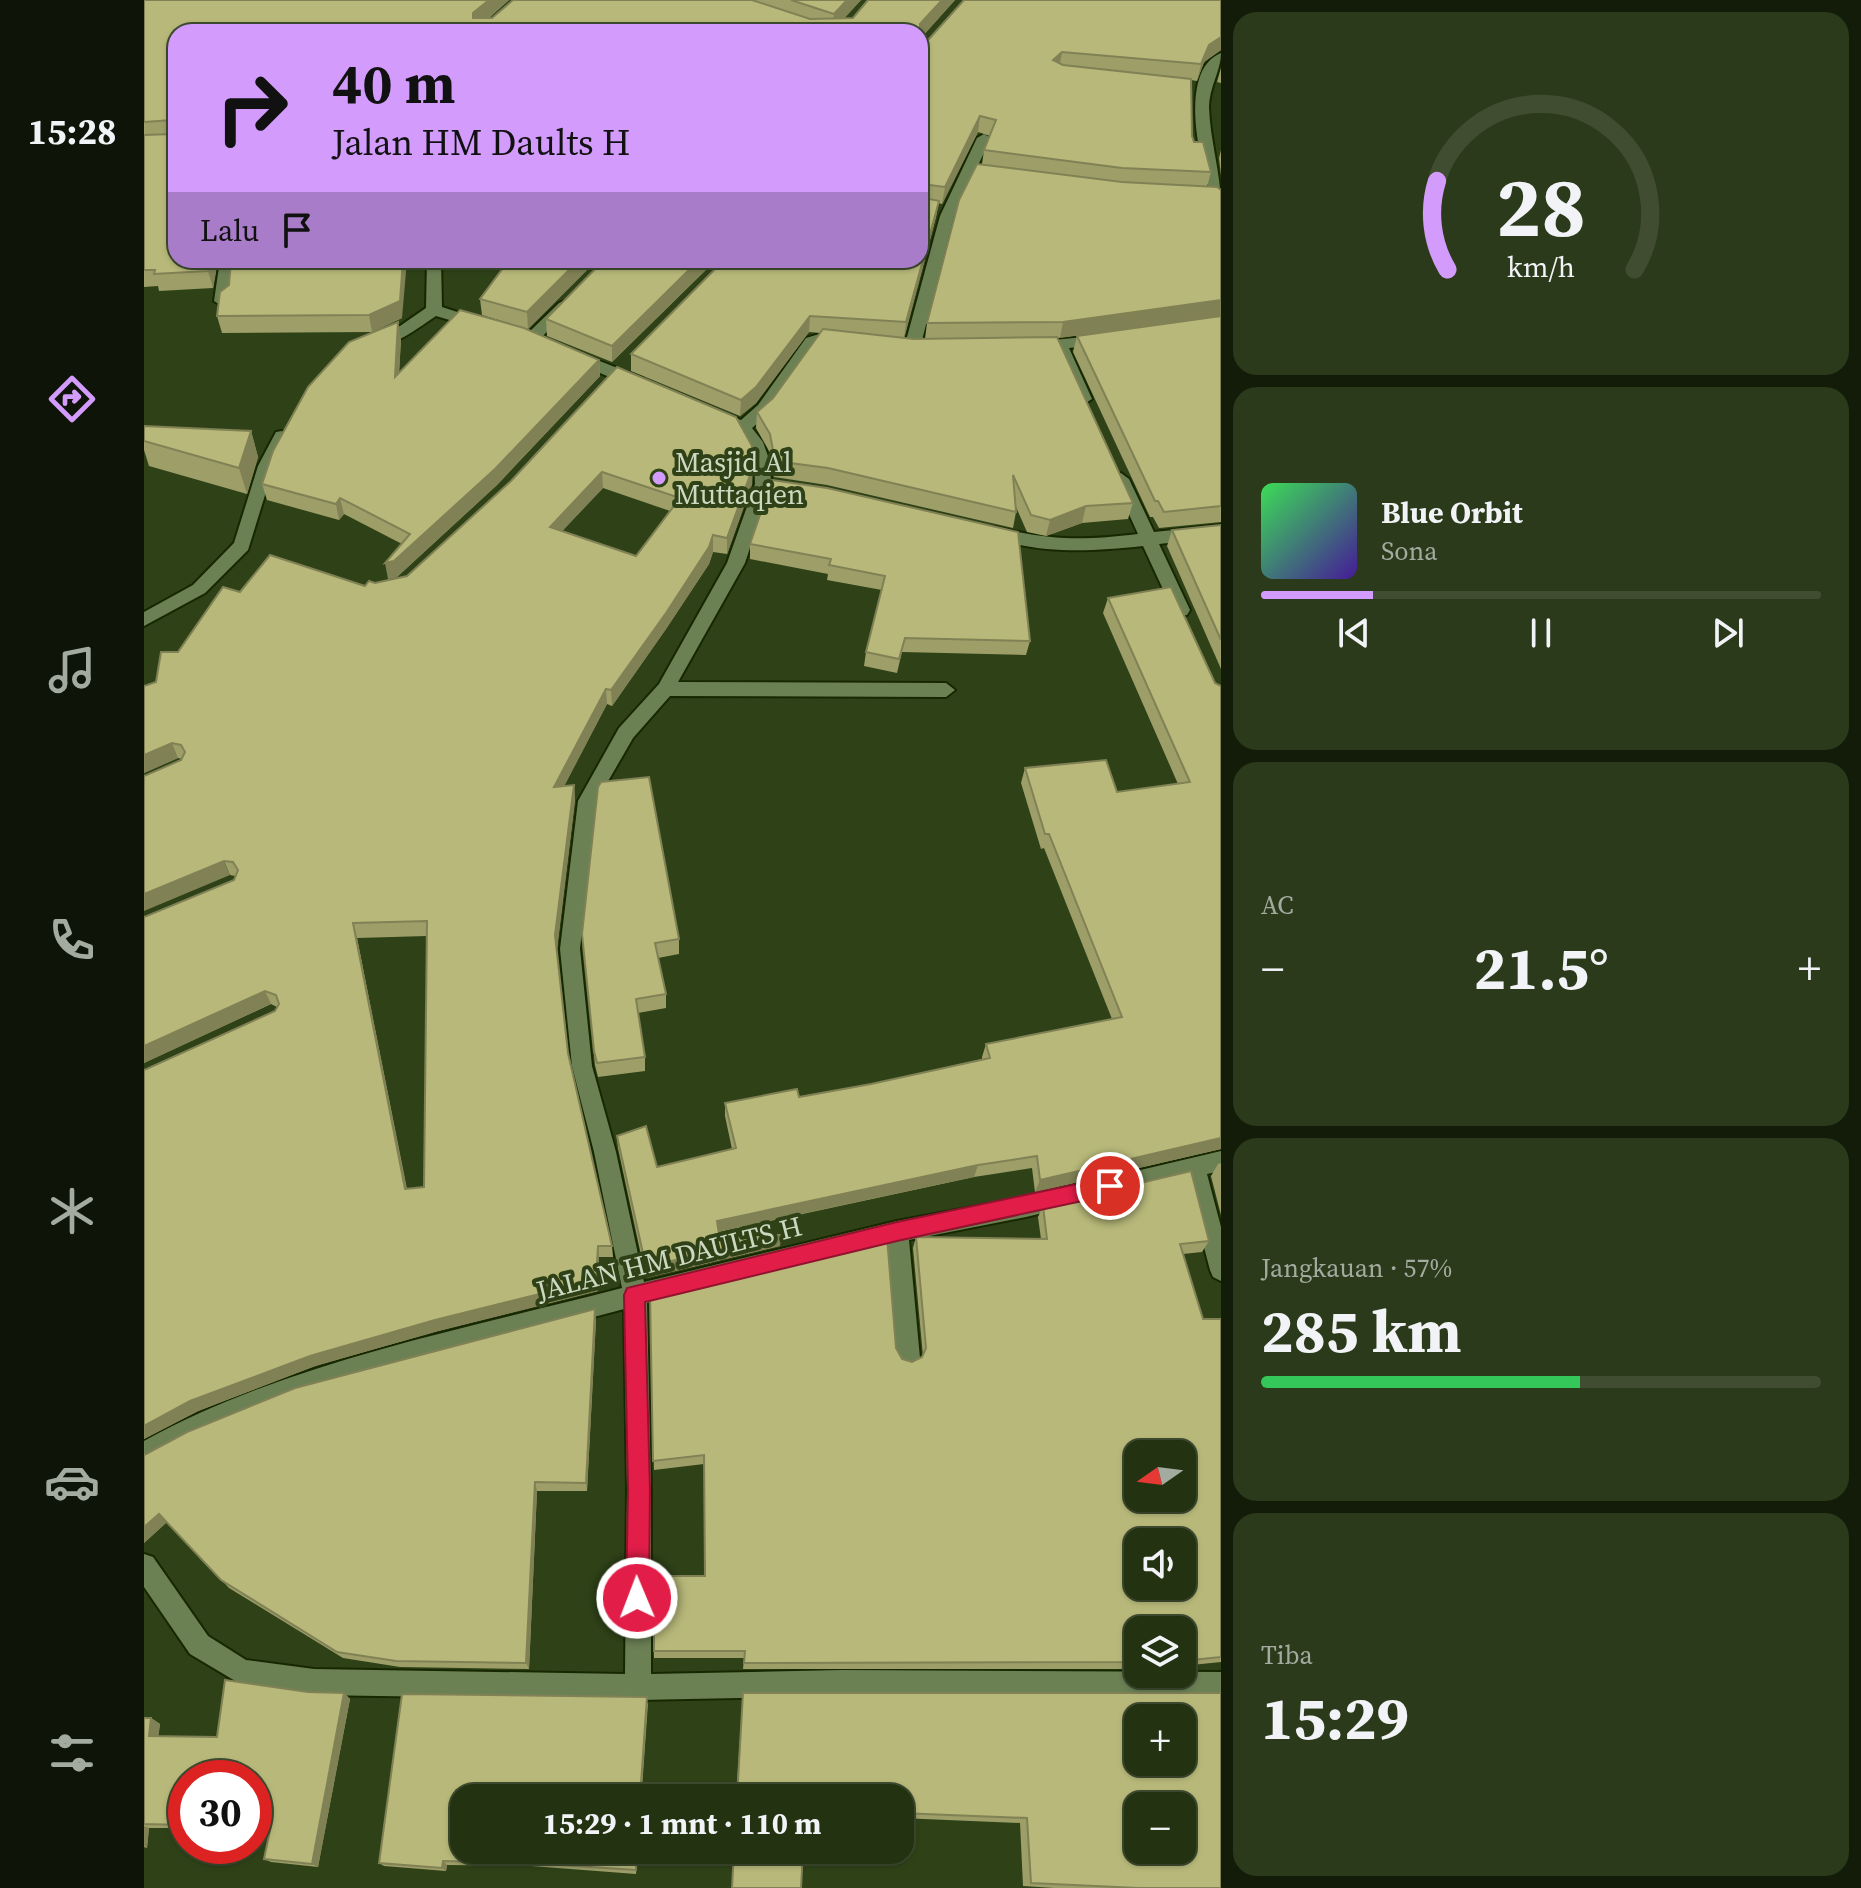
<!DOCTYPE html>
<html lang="id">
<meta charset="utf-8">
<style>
:root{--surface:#233211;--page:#2b3a1a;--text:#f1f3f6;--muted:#a3aa9f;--line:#404d31;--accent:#d39cfc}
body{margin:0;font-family:"Source Serif 4",serif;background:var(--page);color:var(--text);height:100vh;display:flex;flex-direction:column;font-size:30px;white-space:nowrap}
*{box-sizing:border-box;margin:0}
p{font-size:26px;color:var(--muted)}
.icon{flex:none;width:44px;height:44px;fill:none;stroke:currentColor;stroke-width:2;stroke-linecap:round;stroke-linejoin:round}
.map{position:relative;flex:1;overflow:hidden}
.side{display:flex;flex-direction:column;gap:12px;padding:12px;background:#131c09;width:640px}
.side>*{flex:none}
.guide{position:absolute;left:24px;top:24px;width:760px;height:244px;border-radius:24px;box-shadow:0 2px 6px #0004,0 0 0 2px var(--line);background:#d39cfc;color:#111;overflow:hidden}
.needle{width:52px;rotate:256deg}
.controls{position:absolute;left:980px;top:1440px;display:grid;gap:16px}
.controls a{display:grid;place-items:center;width:72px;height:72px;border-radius:16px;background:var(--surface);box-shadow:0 2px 6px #0004,0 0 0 2px var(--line);font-size:40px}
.speed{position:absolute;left:24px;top:1760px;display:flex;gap:16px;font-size:40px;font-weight:700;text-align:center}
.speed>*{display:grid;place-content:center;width:104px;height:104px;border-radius:50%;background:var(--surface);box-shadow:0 2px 6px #0004,0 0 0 2px var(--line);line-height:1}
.speed .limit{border:12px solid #d22;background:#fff;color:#111}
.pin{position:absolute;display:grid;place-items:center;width:68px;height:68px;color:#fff;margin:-34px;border:4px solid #fff;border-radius:50%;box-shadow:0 2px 8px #0007}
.me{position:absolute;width:88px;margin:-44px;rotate:359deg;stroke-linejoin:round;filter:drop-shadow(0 0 6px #0008)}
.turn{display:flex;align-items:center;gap:28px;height:168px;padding:0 32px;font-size:36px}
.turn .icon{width:104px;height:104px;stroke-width:2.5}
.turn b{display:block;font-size:56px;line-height:68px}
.then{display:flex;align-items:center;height:76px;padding:0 32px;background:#0003;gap:16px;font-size:30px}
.big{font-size:60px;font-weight:700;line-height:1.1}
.side .tile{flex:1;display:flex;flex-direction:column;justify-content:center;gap:12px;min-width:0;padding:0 28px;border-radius:24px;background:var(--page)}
.side .dial{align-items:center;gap:0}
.dial svg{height:208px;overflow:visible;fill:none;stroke:var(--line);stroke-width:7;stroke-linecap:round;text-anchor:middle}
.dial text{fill:var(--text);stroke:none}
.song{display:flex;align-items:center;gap:24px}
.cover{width:96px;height:96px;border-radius:12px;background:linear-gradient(135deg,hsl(130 70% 55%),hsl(260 70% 35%))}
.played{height:8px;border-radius:4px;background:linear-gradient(90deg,var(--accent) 20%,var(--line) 20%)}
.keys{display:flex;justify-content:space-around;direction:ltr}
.heat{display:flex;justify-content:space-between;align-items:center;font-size:44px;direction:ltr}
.charge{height:12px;border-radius:6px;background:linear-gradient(90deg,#34c759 57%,var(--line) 0)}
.trip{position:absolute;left:306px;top:1784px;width:464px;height:80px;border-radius:24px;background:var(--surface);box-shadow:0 2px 6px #0004,0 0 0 2px var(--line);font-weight:700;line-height:80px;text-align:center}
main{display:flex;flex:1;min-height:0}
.dock{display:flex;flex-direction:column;width:144px;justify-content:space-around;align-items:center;background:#0e1407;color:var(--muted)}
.dock .icon{width:56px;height:56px}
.dock .current{color:var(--accent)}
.dock b{font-size:36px;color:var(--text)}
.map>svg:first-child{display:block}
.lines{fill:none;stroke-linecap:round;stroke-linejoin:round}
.minor-casing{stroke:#172800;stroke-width:4}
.minor{fill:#6b8154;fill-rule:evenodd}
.wall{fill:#9d9e68;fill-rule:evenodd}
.shaded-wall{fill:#808155}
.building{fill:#b7b879;stroke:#808155;stroke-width:2;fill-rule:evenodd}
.route{fill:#e11d48;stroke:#92132f;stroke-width:2}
.poi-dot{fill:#d39cfc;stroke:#2f4217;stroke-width:3}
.labels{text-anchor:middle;stroke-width:8;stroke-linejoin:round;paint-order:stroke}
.poi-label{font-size:28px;fill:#ccd8c0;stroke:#2f4217;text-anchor:start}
.street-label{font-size:28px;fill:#ccd8c0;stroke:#2f4217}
</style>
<main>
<nav class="dock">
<b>15:28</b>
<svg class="icon current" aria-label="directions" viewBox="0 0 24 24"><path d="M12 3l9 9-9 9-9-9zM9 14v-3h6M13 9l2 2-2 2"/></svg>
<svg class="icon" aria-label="music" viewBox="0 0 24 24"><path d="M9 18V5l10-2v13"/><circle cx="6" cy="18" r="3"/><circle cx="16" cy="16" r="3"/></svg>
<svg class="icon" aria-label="phone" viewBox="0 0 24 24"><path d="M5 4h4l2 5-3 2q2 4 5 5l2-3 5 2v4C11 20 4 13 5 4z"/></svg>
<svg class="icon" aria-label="climate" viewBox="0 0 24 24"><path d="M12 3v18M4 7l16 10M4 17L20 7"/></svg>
<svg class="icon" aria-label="car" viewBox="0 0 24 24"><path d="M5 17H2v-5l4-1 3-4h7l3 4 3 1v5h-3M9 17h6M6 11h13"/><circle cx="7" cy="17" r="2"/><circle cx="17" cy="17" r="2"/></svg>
<svg class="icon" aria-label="filters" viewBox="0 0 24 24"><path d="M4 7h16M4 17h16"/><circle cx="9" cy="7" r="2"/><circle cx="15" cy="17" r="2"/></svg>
</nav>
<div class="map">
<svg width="1077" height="1888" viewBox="0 0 1077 1888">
<rect width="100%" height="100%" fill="#2f4217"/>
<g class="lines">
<defs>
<g id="minor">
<path d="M1077,53C1077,71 1065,87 1065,107C1066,141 1077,173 1077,206L1070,202C1057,169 1032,71 1077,53Z"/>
<path d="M840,134L847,138L810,216L776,348L768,353L763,352L760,348L796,216L833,138Z"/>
<path d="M76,260H90L86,301L78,306L70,301Z"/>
<path d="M283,260H297L298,307L341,321L344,324L336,329L292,316C275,327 250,348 229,345V337L256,326L282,308Z"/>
<path d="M420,301L428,306L425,309L393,342H383V334L415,303Z"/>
<path d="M682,332L704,335L707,339C699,347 683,342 672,346L626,413L608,428L619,442L626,462L627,484L601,563L534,682L802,683L811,690L802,697L526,696L489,738L452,802L436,949L448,1066L472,1152L500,1282L753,1221L882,1197L1077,1151V1171L1063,1174L1077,1227V1281L1069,1277L1066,1270L1042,1179L882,1217L765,1240L776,1358L772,1366L764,1369L756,1366L752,1358L743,1244L503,1303L507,1490V1674L698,1670L1077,1672V1698L698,1696L494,1700L170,1695L98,1685L46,1654L0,1587V1554L9,1557L64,1636L102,1660L170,1669L481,1674L483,1490L480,1309L156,1395L49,1439L0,1466V1441C142,1362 321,1329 478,1288L450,1152L428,1066L416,949L434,801L475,728L515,684L583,563L611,484L610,462L603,444L593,431L566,416L574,411L597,420L614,405L662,338Z"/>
<path d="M958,335L966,340L963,344L925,348L948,399L940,404L932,399L910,350L891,352L883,347L891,342Z"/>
<path d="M430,351L499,378L501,382L493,387L487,386L425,360L422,356Z"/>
<path d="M138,431L146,436L130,466L104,550L61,593L0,626V612L49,585L90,543L114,466L132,432Z"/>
<path d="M977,473L985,479L1010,532L1077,525V537L1015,544L1046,610L1043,615H1031L999,546C942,552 900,554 844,537L842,533L850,527C907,540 936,541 994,534L969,479Z"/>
</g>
</defs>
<!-- minor casing -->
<use href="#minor" class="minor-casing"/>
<!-- minor -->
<use href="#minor" class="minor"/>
</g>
<!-- wall -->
<g class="wall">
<path d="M0,0H365L345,18H348L369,0H717L700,18H709L811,0L776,39L32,32V260H74L69,288L15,291L14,286L0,287Z"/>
<path d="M1077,0V50L1060,62L1053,81L1047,80L1048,136L1050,142L1067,172L1063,187L1077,190V522L1015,528L1009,517H1006L929,352L933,336L1077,316L913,338L989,503L984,519L938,523L902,536L883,532L872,507V512L869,528L683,485L630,477L625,451L612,428L613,412L629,398L676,333L665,332L612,403L596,416L487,371V354L776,260V41ZM834,132L846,136L840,150L838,164L783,323L781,339L760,338L792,217L794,203L798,204Z"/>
<path d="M1077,68V83L1073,82Z"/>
<path d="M1077,150V175L1075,158Z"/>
<path d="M365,260H453L384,329L338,315L336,299Z"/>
<path d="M572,260L468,362L403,336L402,319Z"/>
<path d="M85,285L258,318L228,332L78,333L73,316Z"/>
<path d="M257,339L255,373L455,360L456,376L353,485L253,577L244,579L258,544L200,514L195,520L123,500L118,484Z"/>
<path d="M473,367L608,484L583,554L569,552L565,564L522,629L468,706L463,704L420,786L430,785L431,800L413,949L424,1054L468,1246L469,1257H455L454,1291L294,1331L171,1366L54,1411L0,1439V1070L131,1011L133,1007L127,1004L0,1063V917L90,880L91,876L86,875L37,760L38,759L34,758L0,773V686L12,682L34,652L96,592L221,586L263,576L367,481ZM459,488L526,511L492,556L418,531ZM283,936L280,1187L263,1189L213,938Z"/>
<path d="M0,426L107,431L114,457L103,494L5,466L0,450Z"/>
<path d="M628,480L886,641L882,655L758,652L753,673L720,666L722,652L738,590L683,580L684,574L606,559V544Z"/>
<path d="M1077,525V669L1023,546L1028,530Z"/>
<path d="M964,598L1071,683L1077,1149L891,1192L888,1168L830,1177L575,1232V1234L636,1246L502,1278L474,1148L473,1136L513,1167L588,1149L581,1116V1103L655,1097L727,1084L838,1059V1057L842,1044L968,1019L900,848L897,849L877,783L881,768L973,792L1034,784L959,613Z"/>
<path d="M438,934L535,939V954L514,958L522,994V1008L494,1013L501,1057V1071L454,1077L451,1065Z"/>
<path d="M1077,1163V1215L1067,1176L1074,1164Z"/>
<path d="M899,1206L1065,1241L1058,1252L1039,1254L1059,1319H1077V1662L1038,1666V1630H994V1669H599L600,1658H510V1651L561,1576L560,1464L510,1470L506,1295L752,1348L758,1359L768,1362L779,1356L769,1248L772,1237L897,1239L894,1217Z"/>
<path d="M452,1320L443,1491H393L385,1669L256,1667L199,1658L85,1588L23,1522L0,1543V1455Z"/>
<path d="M164,1692L200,1693L206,1699L174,1867L127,1862L120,1859L126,1829H110V1778H42V1828H5L3,1848L0,1847V1718H7L16,1724L14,1736L73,1737Z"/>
<path d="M599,1693L1077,1888H910L879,1886L876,1823L756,1818V1798H592Z"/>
<path d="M504,1703L492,1874L387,1866L303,1865L302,1871L240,1866L235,1863Z"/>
</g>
<!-- shaded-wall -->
<g class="shaded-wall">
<path d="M345,0H365L331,30L329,13Z"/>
<path d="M703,0H717L689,31L690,14Z"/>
<path d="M798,0H811L776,39V24Z"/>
<path d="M1077,37V50L1060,62L1053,81L1057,64L1065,45Z"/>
<path d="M918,52L915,68L909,60Z"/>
<path d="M836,116L834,132L798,204L801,187Z"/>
<path d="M795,201L792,217L760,339L762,322Z"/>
<path d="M66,260H74L69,288L64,271Z"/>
<path d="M259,260H263L258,318L228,332L225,315Z"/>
<path d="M435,260H453L384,329L383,312Z"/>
<path d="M555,260H572L468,362V346Z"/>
<path d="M1077,300V316L916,338L919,322Z"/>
<path d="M666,316L665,332L612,403L596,416L597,400Z"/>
<path d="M254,322L257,339L254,393L251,377Z"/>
<path d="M455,360L456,376L353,485L253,577L244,579L241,563Z"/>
<path d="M107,431L114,457L103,494L95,468Z"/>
<path d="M609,467L608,484L583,554V538Z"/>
<path d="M458,472L459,488L407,543L406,527Z"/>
<path d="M196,498L200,514L195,520L192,504Z"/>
<path d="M942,506L938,523L902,536L906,520Z"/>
<path d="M569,535V552L565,564L522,629L468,706L467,690Z"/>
<path d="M462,689L463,704L412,802L410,787Z"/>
<path d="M28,743L34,758L0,773V755Z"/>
<path d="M430,785L431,800L413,949L411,935Z"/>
<path d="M80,861L86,875L0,911V894Z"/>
<path d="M209,923L213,938L265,1201L261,1189Z"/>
<path d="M121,991L127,1004L0,1063V1046Z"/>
<path d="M1077,1138V1149L891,1192L896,1180Z"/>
<path d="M834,1165L830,1177L573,1232V1221Z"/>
<path d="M638,1235L636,1246L502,1278V1267Z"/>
<path d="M454,1246L455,1257L454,1291L294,1331L171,1366L54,1411L0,1439V1426L46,1401Z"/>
<path d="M451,1309L452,1320L443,1491L442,1483Z"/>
<path d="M391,1482L393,1491L385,1669L382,1663Z"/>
<path d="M15,1514L23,1522L0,1543V1527Z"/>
<path d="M200,1693L206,1699L174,1867L168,1864Z"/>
<path d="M503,1697L497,1798H496Z"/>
<path d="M7,1718L16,1724L14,1741L5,1736Z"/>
<path d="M0,1826L5,1828L3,1848L0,1846Z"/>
<path d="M299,1861L303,1865L302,1871L298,1868Z"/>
</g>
<!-- building -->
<g class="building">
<path d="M0,0H345L329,13V18H348L369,0H608L666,19L709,18L724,0H798L776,24V32H32V260H66L64,271L10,274L11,270H0V135L28,134L31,131L28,120L0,122Z"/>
<path d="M647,0H703L690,14Z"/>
<path d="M820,0H1077V37L1065,45L1057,64L918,52L909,60L919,65L1047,79L1048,136L1050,142H1059L1067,172L978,168L840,150L852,120L836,116L801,187L778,184L776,187V39V41L785,39Z"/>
<path d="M833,164L978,182L1073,187L1077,190V300L919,322L783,323L815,200Z"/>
<path d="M776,197L795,201L762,322L666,316L612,387L597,400L487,354L580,260H776Z"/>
<path d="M87,260H259L256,301L225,315L73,316L76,292L85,285Z"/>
<path d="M365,260H435L383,312L336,299Z"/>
<path d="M460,260H555L468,346L402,319Z"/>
<path d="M316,310L380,328L455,360L351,469L250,561L241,563L266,534L196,498L192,504L118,484L129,451L164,387L205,342L254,322L251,377Z"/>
<path d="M1077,316V506L1020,512L1014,501H1011L933,336Z"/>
<path d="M679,329L770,339L913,337L989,503L942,506L906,520L887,515L869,475L872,512L684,468L631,461L626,434L613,412L629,398Z"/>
<path d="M473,367L592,417L608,446L609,467L583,538L569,535L565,547L522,613L467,690L462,689L410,787L430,785L411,935L424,1053L468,1246H454L452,1280L291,1320L166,1356L46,1401L0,1426V1070L131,1011L135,1004L132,995L121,991L0,1046V917L90,880L94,870L89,862L80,861L0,894V776L37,760L41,752L37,745L28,743L0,755V686L12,682L17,652H34L79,587L96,592L126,555L221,586L225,581L231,583L263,576L367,481ZM458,472L536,498L492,556L406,527ZM283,921L280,1187L261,1189L209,923Z"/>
<path d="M0,426L107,431L95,468L0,441Z"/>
<path d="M628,480L683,488L874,532L886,641L761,638L755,659L722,652L741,576L685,565L687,559L606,544Z"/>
<path d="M1077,525V640L1028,530Z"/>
<path d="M1027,587L1071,683L1077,686V1138L896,1180L893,1156L834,1165L573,1221L575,1234L638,1235L502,1267L473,1136L502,1126L513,1167L592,1148L581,1103L653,1089L655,1097L727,1084L846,1058L842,1044L978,1017L905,834H901L881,768L962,760L973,792L1046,782L964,598Z"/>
<path d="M505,777L535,939L511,943L522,994L492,999L501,1057L453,1063L450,1051L438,934L454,787L457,782Z"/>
<path d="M1047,1171L1065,1241L1036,1244L1059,1319H1077V1657L1038,1661V1630H994V1662L600,1663L601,1651H510V1576H561L560,1455L509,1461L506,1295L743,1237L752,1348L758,1359L768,1362L778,1357L782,1348L772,1237L903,1239L899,1206ZM994,1454H1038V1498H994ZM994,1542H1038V1586H994Z"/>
<path d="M451,1309L442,1483L391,1482L382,1663L252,1661L193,1652L77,1580L15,1514L0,1527V1455L43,1432L151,1388Z"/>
<path d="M81,1680L164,1692L200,1693L168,1864L120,1859L127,1825H110V1778H42V1825L0,1824V1718H7L5,1736L73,1737Z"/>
<path d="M599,1693H1077V1888H994L887,1883L883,1818L756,1813V1798H593ZM994,1718H1038V1762H994ZM994,1806H1038V1850H994Z"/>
<path d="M258,1694L503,1697L496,1798H320V1850H493L492,1870L385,1863L299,1861L298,1868L235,1863Z"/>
<path d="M590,1850H659L657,1888H588Z"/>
</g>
<!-- route -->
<path class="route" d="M966,1177L973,1180L976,1186L973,1193L966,1195L753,1241L501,1302L506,1490L505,1598L501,1606L493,1610L485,1606L482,1598L484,1490L480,1295L483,1288L753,1222Z"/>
<!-- markers -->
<circle class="poi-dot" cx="515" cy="478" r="8"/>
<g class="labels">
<!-- poi labels -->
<g class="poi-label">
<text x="531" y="472">Masjid Al<tspan x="531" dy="32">Muttaqien</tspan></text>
</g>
<!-- street labels -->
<g class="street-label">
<text transform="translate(525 1258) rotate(-14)" y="10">JALAN HM DAULTS H</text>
</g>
</g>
</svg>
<div class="controls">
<a><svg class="needle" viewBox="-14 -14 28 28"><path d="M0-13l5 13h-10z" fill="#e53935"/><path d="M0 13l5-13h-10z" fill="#a3aa9f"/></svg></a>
<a><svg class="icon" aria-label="sound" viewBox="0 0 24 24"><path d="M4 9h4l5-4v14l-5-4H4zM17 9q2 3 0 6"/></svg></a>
<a><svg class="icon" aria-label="layers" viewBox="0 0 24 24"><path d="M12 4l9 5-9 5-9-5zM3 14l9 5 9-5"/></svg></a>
<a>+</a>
<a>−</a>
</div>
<div class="speed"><div class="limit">30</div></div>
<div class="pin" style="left:966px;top:1186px;background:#d93025"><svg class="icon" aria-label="arrive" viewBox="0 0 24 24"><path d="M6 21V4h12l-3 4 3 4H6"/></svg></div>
<svg class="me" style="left:493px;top:1598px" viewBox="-20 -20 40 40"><circle r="17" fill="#e11d48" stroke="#fff" stroke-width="3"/><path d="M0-11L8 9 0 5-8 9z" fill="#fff"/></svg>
<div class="trip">15:29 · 1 mnt · 110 m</div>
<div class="guide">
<div class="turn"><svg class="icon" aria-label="right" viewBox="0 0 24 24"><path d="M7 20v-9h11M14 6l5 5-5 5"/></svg><div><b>40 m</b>Jalan HM Daults H</div></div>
<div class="then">Lalu<svg class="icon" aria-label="arrive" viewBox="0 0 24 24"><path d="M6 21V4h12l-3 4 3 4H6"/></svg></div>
</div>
</div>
<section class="side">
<div class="tile dial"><svg viewBox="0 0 100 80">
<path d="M14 69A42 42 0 1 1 86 69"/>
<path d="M14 69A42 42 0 0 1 10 35" stroke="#d39cfc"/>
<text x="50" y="56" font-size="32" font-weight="700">28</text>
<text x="50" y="72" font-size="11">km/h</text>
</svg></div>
<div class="tile">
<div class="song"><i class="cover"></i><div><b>Blue Orbit</b><p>Sona</p></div></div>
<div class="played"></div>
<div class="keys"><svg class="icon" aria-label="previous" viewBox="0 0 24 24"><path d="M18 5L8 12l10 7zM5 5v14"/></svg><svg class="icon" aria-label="pause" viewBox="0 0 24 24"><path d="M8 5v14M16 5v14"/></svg><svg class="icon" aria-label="next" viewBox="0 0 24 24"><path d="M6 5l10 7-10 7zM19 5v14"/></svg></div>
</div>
<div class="tile"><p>AC</p>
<div class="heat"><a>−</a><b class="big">21.5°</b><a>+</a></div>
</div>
<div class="tile"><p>Jangkauan · 57%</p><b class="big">285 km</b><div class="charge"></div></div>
<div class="tile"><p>Tiba</p><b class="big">15:29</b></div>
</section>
</main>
